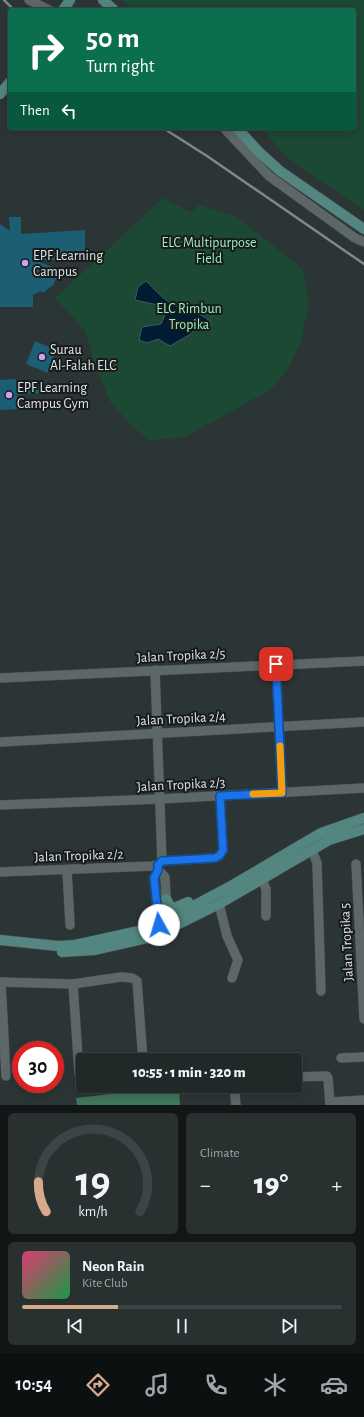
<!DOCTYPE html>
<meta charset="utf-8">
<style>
:root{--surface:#212828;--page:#293030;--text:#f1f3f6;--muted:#a2a6a8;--line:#3e4445;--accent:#d6ab8b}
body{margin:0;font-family:"Alegreya Sans",sans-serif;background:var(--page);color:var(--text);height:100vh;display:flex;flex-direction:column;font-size:15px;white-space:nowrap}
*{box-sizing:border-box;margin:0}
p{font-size:13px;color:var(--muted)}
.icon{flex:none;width:22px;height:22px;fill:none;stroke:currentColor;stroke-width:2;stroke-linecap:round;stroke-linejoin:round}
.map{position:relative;height:1105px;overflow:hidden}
.sheet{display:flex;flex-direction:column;gap:8px;padding:8px;background:#121616;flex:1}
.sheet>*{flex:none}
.top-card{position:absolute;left:8px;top:8px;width:348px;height:122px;border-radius:4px;box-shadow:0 2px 10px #0003,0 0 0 1px var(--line);background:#0b6e4f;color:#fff;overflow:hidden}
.speed{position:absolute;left:12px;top:1041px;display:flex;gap:8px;font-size:20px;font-weight:700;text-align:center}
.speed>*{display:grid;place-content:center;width:52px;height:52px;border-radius:50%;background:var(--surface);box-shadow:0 2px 10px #0003,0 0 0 1px var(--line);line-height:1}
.speed .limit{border:6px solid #d22;background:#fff;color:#111}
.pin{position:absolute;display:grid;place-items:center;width:34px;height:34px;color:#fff;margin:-17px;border-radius:8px;box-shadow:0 2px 6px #0006}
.me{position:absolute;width:44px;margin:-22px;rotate:354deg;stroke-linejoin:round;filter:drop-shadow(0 0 3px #0008)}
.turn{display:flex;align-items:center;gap:14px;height:84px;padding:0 12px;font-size:18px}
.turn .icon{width:52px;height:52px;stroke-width:2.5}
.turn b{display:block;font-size:28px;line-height:34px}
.then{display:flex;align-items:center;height:38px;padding:0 12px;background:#0003;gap:8px;font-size:15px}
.big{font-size:30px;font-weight:800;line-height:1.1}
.sheet .tile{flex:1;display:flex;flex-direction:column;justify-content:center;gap:6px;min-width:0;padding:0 14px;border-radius:6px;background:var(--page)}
.sheet .dial{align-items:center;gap:0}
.dial svg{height:104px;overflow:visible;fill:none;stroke:var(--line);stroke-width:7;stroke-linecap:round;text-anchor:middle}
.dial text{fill:var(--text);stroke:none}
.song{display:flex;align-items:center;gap:12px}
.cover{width:48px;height:48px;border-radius:6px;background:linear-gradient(135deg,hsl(340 70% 55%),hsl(140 70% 35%))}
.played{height:4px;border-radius:2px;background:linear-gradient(90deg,var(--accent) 30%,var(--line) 30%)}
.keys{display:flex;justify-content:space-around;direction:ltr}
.heat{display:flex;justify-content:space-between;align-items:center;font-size:22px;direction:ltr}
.sheet .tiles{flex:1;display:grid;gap:8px;grid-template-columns:1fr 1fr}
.tile:last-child{grid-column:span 2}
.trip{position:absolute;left:76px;top:1053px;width:226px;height:40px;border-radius:4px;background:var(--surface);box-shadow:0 2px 10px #0003,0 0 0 1px var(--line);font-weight:800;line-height:40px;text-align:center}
.menu{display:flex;height:64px;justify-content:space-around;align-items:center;background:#0d1010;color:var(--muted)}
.menu .icon{width:28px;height:28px}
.menu .current{color:var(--accent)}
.menu b{font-size:18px;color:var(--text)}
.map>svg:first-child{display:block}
.green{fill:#1b4933}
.forest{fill:#407659}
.water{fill:#001c33;stroke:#435868}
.building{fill:#1c5e74}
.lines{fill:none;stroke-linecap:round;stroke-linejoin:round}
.street-casing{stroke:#4a5051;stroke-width:10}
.secondary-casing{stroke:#4a5051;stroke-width:11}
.street{stroke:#5e6768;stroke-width:9}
.secondary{stroke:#538680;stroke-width:10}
.rail{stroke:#818888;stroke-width:2.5}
.route-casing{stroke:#114b97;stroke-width:10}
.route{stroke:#1a73e8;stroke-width:7}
.slow{stroke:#f59e0b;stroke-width:7}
.poi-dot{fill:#d39cfc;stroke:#181b1c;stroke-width:1.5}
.labels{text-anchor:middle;stroke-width:4;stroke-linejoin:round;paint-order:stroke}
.park-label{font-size:14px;fill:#9beec0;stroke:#181b1c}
.poi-label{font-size:14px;fill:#dfe4e5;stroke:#181b1c;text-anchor:start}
.street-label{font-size:14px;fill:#dfe4e5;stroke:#181b1c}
</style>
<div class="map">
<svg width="364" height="1105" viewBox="0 0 364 1105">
<rect width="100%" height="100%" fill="#2c3535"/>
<!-- green -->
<g class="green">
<path d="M121,0H364V210L288,158L261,128H354V10H134Z"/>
<path d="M163,198L191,212L199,205L235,216L303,269L309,302L301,341L288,369L272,389L185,437L150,440L134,428L111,403L96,369L86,332L55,298Z"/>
</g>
<!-- forest -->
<path class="forest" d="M179,1086L180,1105H77L76,1098Z"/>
<!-- water -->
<path class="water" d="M146,281C155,290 164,300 175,306C188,313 198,311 210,321L209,328L196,329L189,335L170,346L158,339L147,343L139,340L142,327L161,324L165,315L158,305L135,300L138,287Z"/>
<!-- building -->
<g class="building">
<path d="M9,217H21V234L85,230V258L37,261L61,270L53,285L43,293L41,291L33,295V307H0V224L10,231Z"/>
<path d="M35,341L57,350L48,373L26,364Z"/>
<path d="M16,379L17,386L46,385V393L17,395L18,409L0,410V380Z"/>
</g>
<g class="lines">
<defs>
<g id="street">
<path d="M29,0L49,10"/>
<path d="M224,128L269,176L355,238L364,242"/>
<path d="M276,664L282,793"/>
<path d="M155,670L162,861L158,865V870L154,878L159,925L161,929"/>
<path d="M0,678L364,661"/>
<path d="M0,742L364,722"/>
<path d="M0,805L160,799L364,788"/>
<path d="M312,850L317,863L321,991"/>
<path d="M162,861L215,858L220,855L223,850L220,796"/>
<path d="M356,864L364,1019"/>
<path d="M67,870L70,925"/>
<path d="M158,870L165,877L167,913L171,925"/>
<path d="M0,872L153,866L158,865"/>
<path d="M262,879L266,889V916"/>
<path d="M219,904L227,936L238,960L232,978"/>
<path d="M0,982L73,984L121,977L132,978L137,981L143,1060"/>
<path d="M1,982L6,1076"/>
<path d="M73,984L79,1073"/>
<path d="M341,1058L364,1057"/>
<path d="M295,1077L327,1076L328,1078L330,1105"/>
<path d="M234,1086L236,1105"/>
<path d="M330,1102L364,1100"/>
</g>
<g id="secondary">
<path d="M103,0L114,10"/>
<path d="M63,10L70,0"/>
<path d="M0,94L10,82"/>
<path d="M237,128L259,152L280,171L364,229"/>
<path d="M166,899L170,906L174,908L188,902"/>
<path d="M0,940L58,946L75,945L152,928L231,886L321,833L364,818"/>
<path d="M62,952L95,950L152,937L219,904L329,840L364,829"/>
</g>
</defs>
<!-- street casing -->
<use href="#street" class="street-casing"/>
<!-- secondary casing -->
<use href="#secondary" class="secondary-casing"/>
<!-- street -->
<use href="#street" class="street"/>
<!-- secondary -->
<use href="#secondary" class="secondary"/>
<!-- rail -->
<g class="rail">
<path d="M4,0L14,10"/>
<path d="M163,128L207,156L364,264"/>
</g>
</g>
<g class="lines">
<defs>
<path id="route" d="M159,925L154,878L158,870V865L162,861L215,858L220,855L223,850L220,796L282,793L276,664"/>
</defs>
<!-- route casing -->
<use href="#route" class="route-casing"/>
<!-- route -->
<use href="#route" class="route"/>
<!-- slow -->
<path class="slow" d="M253,794L282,793L280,746"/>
</g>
<!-- markers -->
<g class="poi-dot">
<circle cx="25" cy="263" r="4"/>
<circle cx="42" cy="357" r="4"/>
<circle cx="9" cy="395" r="4"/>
</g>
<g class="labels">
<!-- park labels -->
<g class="park-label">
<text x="209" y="247">ELC Multipurpose<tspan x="209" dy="16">Field</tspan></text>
<text x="189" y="313">ELC Rimbun<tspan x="189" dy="16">Tropika</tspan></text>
</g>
<!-- poi labels -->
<g class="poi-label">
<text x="33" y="260">EPF Learning<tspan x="33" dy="16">Campus</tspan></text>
<text x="50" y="354">Surau<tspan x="50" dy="16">Al-Falah ELC</tspan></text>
<text x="17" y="392">EPF Learning<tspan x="17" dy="16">Campus Gym</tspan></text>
</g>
<!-- street labels -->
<g class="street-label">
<text transform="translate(181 655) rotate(-3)" y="5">Jalan Tropika 2/5</text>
<text transform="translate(181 718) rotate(-3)" y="5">Jalan Tropika 2/4</text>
<text transform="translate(181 784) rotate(-3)" y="5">Jalan Tropika 2/3</text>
<text transform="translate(79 855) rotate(-2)" y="5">Jalan Tropika 2/2</text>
<text transform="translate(346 942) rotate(-93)" y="5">Jalan Tropika 5</text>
</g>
</g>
</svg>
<div class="speed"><div class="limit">30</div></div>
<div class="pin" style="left:276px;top:664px;background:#d93025"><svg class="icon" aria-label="arrive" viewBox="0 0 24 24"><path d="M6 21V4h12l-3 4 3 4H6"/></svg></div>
<svg class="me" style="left:159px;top:925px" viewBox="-20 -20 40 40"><circle r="19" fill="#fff"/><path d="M0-13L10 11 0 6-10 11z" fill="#1a73e8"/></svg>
<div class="trip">10:55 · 1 min · 320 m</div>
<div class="top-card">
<div class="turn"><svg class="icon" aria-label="right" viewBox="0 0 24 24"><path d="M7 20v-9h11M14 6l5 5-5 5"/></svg><div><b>50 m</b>Turn right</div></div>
<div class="then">Then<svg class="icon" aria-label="left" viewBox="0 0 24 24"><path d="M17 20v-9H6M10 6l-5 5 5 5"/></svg></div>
</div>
</div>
<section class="sheet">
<div class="tiles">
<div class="tile dial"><svg viewBox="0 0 100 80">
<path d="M14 69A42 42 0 1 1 86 69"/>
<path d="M14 69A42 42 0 0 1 8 46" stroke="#d6ab8b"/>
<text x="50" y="56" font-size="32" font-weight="700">19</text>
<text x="50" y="72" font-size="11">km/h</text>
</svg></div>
<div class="tile"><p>Climate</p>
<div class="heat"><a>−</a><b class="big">19°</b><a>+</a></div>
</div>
<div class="tile">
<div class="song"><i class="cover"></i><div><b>Neon Rain</b><p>Kite Club</p></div></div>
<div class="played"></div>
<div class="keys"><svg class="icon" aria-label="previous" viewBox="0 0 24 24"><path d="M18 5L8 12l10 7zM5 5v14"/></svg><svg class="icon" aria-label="pause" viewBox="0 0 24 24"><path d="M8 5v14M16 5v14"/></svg><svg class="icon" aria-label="next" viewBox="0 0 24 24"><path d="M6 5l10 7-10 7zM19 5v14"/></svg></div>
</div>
</div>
</section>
<nav class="menu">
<b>10:54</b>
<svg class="icon current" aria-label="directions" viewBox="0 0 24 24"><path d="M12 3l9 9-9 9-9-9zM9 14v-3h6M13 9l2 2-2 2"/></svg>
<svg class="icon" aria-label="music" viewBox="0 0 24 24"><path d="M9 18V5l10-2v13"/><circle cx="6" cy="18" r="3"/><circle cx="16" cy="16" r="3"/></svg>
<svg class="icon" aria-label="phone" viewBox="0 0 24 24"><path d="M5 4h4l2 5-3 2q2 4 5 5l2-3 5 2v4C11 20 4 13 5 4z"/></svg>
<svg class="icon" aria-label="climate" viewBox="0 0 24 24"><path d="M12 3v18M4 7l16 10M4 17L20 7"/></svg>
<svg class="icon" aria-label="car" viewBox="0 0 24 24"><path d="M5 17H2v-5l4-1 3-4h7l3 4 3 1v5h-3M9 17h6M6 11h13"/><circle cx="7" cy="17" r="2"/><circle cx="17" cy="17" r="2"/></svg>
</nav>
